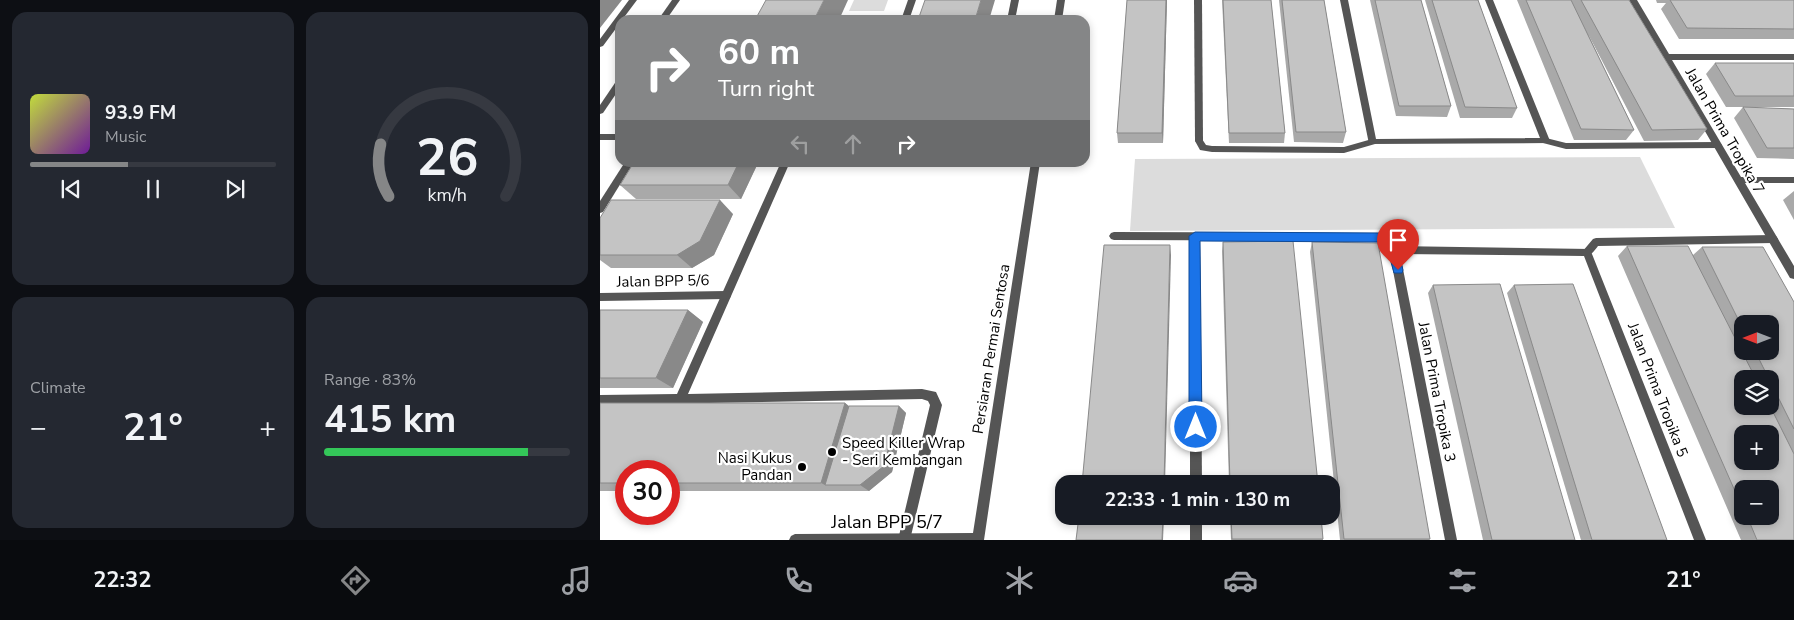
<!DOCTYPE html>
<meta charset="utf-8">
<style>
:root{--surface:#171b24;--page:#242831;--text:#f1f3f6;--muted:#9ea1a6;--line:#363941;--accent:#858687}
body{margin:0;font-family:"Nunito Sans",sans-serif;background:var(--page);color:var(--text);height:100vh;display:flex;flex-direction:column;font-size:19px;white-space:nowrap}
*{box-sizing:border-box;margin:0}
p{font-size:16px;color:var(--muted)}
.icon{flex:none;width:28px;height:28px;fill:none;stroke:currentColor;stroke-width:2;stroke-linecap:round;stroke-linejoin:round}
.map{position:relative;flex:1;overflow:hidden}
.drawer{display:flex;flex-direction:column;gap:12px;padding:12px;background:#0d0f14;width:600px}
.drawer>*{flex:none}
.banner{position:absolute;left:15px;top:15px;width:475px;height:152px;border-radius:15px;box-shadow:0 2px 8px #0003;background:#858687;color:#fff;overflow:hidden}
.needle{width:32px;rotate:270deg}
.fabs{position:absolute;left:1134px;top:315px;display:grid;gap:10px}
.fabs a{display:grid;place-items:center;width:45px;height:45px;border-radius:10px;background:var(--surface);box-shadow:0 2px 8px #0003;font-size:25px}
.speed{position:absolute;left:15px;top:460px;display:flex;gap:10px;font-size:25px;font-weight:700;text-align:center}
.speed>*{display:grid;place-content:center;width:65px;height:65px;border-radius:50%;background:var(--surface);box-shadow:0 2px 8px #0003;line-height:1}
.speed .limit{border:8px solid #d22;background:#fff;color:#111}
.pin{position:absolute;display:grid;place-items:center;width:42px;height:42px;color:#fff;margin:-51px -21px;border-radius:50% 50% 50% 0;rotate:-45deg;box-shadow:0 0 5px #0007}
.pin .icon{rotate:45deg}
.me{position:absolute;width:55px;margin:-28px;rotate:0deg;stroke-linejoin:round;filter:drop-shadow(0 0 4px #0008)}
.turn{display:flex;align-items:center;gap:18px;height:105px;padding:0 20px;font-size:22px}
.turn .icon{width:65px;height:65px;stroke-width:2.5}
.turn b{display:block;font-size:35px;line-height:42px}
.lanes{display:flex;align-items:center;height:48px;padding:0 20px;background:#0003;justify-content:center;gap:25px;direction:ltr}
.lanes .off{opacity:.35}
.big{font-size:38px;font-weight:700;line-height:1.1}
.drawer .widget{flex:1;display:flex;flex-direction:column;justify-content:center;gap:8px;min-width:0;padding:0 18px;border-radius:15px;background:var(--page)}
.drawer .dial{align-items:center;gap:0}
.dial svg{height:130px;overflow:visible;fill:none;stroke:var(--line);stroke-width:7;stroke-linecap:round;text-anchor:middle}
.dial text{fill:var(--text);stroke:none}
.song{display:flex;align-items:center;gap:15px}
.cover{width:60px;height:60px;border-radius:8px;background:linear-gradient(135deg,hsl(70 70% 55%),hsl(280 70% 35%))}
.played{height:5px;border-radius:2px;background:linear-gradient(90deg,var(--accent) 40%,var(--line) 40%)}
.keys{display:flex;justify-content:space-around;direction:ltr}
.heat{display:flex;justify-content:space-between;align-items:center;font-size:28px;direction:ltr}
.charge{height:8px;border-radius:4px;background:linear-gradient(90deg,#34c759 83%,var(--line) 0)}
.drawer .tiles{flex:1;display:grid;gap:12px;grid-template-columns:repeat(2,1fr)}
.trip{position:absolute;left:455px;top:475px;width:285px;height:50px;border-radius:15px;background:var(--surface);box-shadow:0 2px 8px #0003;font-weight:700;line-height:50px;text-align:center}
.tabs{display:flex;height:80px;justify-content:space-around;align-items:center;background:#090b0e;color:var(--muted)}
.tabs .icon{width:35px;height:35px}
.tabs .on{color:var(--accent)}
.tabs b{font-size:22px;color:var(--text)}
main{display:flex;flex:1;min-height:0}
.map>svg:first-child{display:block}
.green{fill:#dcdcdc}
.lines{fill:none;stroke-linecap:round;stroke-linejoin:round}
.lane{fill:#555;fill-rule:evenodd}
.street{fill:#555;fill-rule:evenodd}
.wall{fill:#a9a9a9;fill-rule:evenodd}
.shaded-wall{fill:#898989}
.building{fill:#c4c4c4;stroke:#898989;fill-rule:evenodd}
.route{fill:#1a73e8;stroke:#114b97}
.poi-dot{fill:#000;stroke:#fff;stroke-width:2}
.labels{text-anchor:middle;stroke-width:4.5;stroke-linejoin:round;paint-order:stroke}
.street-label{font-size:15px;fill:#000;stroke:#fff}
.poi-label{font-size:15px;fill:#000;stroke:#fff;text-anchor:start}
.near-street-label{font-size:18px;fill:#000;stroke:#fff}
</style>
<main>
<section class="drawer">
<div class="tiles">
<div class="widget">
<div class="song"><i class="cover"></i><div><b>93.9 FM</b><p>Music</p></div></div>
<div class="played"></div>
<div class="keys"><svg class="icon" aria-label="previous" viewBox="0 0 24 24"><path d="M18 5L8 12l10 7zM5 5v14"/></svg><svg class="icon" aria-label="pause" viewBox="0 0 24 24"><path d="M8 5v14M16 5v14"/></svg><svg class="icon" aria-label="next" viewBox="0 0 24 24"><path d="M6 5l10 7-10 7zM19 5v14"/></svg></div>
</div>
<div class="widget dial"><svg viewBox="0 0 100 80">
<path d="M14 69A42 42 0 1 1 86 69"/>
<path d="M14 69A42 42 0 0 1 9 37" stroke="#858687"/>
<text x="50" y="56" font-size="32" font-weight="700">26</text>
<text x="50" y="72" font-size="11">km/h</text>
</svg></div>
<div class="widget"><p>Climate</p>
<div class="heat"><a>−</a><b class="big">21°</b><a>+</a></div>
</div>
<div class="widget"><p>Range · 83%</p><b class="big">415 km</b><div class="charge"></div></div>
</div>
</section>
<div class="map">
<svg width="1194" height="540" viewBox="0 0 1194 540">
<rect width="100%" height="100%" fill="#fff"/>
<!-- green -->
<g class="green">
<path d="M254,0H288L284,11H249Z"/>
<path d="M1040,157L1075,228L530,231L535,159Z"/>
</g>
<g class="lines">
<!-- lane -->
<g class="lane">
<path d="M29,0H37L22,20H20V23L3,46L0,47V39Z"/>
<path d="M308,0H316L309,20H301Z"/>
<path d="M411,0H419L415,20H407Z"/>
<path d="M599,138L602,139L606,145L612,146L744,147L772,139L776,142L775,144L744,153L612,152L600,150L595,141Z"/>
<path d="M946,138L966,143L1118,142L1122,145L1118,148L966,149L943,143L942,141L943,139Z"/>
<path d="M181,162H190L88,394L322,389L336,392L342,405L310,540H298L330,405L328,401L322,399L0,405V395L77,394Z"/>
<path d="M514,232L783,233L794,239L799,250L797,253H791L787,244L781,241L514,240L511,239L509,236L511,233Z"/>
<path d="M1173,235L1176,236L1178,239L1176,242L1173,243L998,246C994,251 991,257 984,255L982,252L993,239L996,238Z"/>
</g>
<!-- street -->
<g class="street">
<path d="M72,0H80L66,20H58Z"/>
<path d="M457,0H465L462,20H454Z"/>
<path d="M594,0H602L603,141L599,144L595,141Z"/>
<path d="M740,0H748L776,139L940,138L885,0H893L950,141L949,143L769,144Z"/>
<path d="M1029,0H1037L1069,54H1194V60H1072L1141,177H1194V183H1145L1194,266V279L1190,278Z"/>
<path d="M20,79V88L3,113L0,114V105L17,80Z"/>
<rect x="0" y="134" width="20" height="6"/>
<path d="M25,162H34L3,212L0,213V201Z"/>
<path d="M431,162H440L384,540H189L191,536L195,534L373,533Z"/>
<path d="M595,233L598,234L600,237L602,484H590V237L592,234Z"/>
<path d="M794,246L990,249L1106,540H1094L984,256L800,254L857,540H845L789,250L791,247Z"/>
<path d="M126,291L130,292L131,295L130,298L126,299L0,301V293Z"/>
<rect x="590" y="516" width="12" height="24"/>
</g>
</g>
<!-- wall -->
<g class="wall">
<path d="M527,0H567L563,143H518L517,133Z"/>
<path d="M622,0H671L685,133L684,143H629Z"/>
<path d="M679,0H724L746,132L743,143L694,142Z"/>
<path d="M770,0H821L851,106L847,117L796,116Z"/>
<path d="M825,0H878L917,108L912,118H860Z"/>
<path d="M917,0H1029L1107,129L1098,140L1044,141L988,34L1034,130L1026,140H974Z"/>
<path d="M1056,0H1194V39H1079L1061,9L1066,3H1057Z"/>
<path d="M1115,63H1194V107H1126L1106,74Z"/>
<path d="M1143,107L1194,109V159L1157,158L1134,118Z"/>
<path d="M34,162H158V163L141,199H36L20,185Z"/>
<path d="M1194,191V220L1183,200Z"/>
<path d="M133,214L114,255L92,268H11L0,260V218Z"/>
<path d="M623,242L718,484H629L622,251Z"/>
<path d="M712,242L830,539L829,540H740L710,252Z"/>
<path d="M1027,246L1093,255L1102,247L1194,302V540H1141L1018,256ZM1142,324L1170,351H1142ZM1142,379H1170V406ZM1142,489L1170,516H1142Z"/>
<path d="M833,285L975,540H883L828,293Z"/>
<path d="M914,285L1067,540H981L907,293Z"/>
<path d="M0,310H88L103,322L73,388H0Z"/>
<path d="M0,403H245L249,406H299L306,413L292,472L269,491H69V471H26V491H0Z"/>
<path d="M630,516H721L723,539V540H631Z"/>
</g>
<!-- shaded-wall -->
<g class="shaded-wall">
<path d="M0,0H22L0,28Z"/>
<path d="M224,0H248L239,20H214Z"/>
<path d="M381,0H395L389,20H375Z"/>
<path d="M566,0H567L563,143L562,133Z"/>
<path d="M139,162L158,163L141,199L128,185Z"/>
<path d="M120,200L133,214L114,255L92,268L77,255Z"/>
<path d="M570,245L571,255L565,484H564Z"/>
<path d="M88,310L103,322L73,388L56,378Z"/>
<path d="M245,403L257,413L225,485L221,483Z"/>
<path d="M299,406L306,413L292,472L269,491L260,485Z"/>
<path d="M563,516H564L563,540H562Z"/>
</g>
<!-- building -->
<g class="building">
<path d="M166,0H224L214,20H155Z"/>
<path d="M325,0H381L375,20H318Z"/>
<path d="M527,0H566L562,133H517Z"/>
<path d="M623,0H671L685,133H629Z"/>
<path d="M682,0H724L746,132H696Z"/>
<path d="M775,0H821L851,106H799Z"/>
<path d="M832,0H878L917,108L865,107Z"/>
<path d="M926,0H971L1034,130L981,129Z"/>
<path d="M981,0H1029L1107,129L1052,130Z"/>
<path d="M1070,0H1194V29L1087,28Z"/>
<path d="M1115,63H1194V96H1135Z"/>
<path d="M1143,107L1194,109V148H1167Z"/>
<path d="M34,162H139L128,185H20Z"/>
<path d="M11,200H120L100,241L77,255H0V218Z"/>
<path d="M693,241L718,484H630L623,242Z"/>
<path d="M712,242L778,243L830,539H744Z"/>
<path d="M504,245H570L564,484H482Z"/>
<path d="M1027,246H1088L1156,379H1142V406H1170L1194,454V540H1157L1147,516H1170V489H1142V507ZM1142,434H1170V461H1142Z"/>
<path d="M1102,247H1163L1194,302V429L1170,381V379H1169L1155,351H1170V324H1142V327Z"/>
<path d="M900,284L975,540H892L833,285Z"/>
<path d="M973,284L1067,540H992L914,285Z"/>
<path d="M0,310H88L56,378H0Z"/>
<path d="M0,403H245L221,483H69V471H26V483H0Z"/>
<path d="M249,406H299L284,466L260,485H225Z"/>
<path d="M479,516H563L562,540H476Z"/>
<path d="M631,516H721L723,539H632Z"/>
</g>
<!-- route -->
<path class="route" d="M595,232L783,233L795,238L803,270L802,273H794L786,244L782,242L600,241L602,427L600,431L596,433L591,431L589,427V236Z"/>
<!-- markers -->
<g class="poi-dot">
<circle cx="232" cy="452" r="5"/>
<circle cx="202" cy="467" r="5"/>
</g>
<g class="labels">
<!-- street labels -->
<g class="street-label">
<text transform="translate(1125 131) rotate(60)" y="5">Jalan Prima Tropika 7</text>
<text transform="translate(63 281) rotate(-1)" y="5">Jalan BPP 5/6</text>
<text transform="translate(391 349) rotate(-81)" y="5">Persiaran Permai Sentosa</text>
<text transform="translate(1058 390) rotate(69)" y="5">Jalan Prima Tropika 5</text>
<text transform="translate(837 392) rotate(79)" y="5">Jalan Prima Tropika 3</text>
</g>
<!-- poi labels -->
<g class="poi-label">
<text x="242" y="448">Speed Killer Wrap<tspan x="242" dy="17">- Seri Kembangan</tspan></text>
<text x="192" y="463" text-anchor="end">Nasi Kukus<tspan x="192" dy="17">Pandan</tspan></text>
</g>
<!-- near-street labels -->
<g class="near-street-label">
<text x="287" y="528">Jalan BPP 5/7</text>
</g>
</g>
</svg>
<div class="fabs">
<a><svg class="needle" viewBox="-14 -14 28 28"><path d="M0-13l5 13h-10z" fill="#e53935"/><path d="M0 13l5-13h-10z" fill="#9ea1a6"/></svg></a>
<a><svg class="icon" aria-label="layers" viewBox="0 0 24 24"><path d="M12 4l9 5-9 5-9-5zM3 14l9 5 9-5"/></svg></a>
<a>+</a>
<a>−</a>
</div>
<div class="speed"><div class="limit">30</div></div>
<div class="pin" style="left:798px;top:270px;background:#d93025"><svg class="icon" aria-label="arrive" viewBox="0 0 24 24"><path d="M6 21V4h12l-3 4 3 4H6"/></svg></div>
<svg class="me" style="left:596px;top:427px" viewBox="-20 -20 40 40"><circle r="17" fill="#1a73e8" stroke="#fff" stroke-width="3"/><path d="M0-11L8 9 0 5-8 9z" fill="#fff"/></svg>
<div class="trip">22:33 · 1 min · 130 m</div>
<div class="banner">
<div class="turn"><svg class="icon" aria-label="right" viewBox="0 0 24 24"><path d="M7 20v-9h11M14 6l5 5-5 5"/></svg><div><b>60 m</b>Turn right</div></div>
<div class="lanes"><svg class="icon off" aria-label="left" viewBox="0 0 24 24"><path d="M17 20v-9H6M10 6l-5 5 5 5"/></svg><svg class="icon off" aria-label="ahead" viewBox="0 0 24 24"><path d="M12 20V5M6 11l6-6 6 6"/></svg><svg class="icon" aria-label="right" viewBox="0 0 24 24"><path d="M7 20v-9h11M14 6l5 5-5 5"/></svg></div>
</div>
</div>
</main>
<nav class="tabs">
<b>22:32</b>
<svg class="icon on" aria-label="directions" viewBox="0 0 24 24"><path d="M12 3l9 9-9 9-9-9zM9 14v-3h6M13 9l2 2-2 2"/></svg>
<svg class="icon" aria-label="music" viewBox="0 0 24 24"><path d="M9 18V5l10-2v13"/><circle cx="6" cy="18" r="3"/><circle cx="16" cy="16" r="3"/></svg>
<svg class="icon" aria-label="phone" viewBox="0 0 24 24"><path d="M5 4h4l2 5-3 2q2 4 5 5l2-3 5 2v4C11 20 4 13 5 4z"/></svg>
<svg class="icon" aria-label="climate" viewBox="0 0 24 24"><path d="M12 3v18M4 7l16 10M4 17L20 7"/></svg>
<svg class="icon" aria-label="car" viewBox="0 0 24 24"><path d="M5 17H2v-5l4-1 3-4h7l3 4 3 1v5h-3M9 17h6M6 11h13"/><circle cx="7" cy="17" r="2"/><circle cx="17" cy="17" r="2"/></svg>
<svg class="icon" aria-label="filters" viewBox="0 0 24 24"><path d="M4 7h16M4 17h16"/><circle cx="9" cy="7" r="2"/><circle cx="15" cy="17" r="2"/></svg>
<b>21°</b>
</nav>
